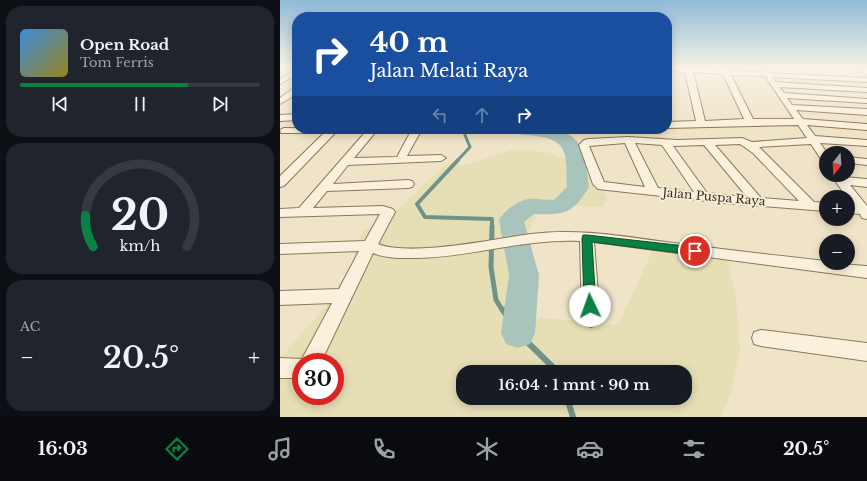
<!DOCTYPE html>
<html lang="id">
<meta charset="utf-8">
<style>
:root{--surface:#171b24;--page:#20242c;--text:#f1f3f6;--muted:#9ea1a6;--line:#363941;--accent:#0b8043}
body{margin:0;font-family:"Libre Baskerville",serif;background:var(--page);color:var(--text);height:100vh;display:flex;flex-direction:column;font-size:15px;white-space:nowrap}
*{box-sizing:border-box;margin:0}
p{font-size:13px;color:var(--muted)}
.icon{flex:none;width:22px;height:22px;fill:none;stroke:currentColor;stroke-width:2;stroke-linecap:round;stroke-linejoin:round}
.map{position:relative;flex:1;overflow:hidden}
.panel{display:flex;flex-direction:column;gap:6px;padding:6px;background:#0d0f14;width:280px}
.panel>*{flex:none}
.hud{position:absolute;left:12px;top:12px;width:380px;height:122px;border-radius:16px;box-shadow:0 2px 10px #0003;background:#1a4fa0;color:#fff;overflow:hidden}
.needle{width:26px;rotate:197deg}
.tools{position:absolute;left:539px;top:146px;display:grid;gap:8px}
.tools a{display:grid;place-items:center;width:36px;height:36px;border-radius:50%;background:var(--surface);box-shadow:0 2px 10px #0003;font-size:20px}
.speed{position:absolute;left:12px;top:353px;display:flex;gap:8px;font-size:20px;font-weight:700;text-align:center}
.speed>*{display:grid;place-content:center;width:52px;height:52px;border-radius:50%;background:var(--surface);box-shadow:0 2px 10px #0003;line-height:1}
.speed .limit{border:6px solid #d22;background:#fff;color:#111}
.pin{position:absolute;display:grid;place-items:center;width:34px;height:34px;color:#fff;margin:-17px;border:2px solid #fff;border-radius:50%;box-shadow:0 1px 4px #0007}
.me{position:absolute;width:44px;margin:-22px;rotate:357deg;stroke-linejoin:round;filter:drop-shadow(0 0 3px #0008)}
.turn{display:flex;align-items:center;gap:14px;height:84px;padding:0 12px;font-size:18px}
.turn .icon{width:52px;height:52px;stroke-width:2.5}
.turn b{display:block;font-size:28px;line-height:34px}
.lanes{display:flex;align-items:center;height:38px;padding:0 12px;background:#0003;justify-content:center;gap:20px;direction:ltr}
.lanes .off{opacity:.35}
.big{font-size:30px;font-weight:600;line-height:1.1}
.panel .tile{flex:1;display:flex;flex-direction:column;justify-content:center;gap:6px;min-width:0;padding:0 14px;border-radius:16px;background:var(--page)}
.panel .dial{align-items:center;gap:0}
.dial svg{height:104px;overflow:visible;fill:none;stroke:var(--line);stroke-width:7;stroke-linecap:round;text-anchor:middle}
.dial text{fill:var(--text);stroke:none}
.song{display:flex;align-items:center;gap:12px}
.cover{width:48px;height:48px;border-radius:6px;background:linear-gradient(135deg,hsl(210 70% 55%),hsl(50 70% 35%))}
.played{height:4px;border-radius:2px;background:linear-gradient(90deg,var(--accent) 70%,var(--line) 70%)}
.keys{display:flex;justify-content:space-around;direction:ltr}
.heat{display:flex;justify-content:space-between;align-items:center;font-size:22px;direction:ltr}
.trip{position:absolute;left:176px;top:365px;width:236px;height:40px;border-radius:16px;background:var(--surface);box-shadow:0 2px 10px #0003;font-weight:600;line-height:40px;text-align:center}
.tab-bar{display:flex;height:64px;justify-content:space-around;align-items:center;background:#090b0e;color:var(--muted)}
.tab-bar .icon{width:28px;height:28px}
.tab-bar .current{color:var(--accent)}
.tab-bar b{font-size:18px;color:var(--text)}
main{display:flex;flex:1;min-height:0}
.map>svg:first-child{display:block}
.farmland{fill:#e6deb5;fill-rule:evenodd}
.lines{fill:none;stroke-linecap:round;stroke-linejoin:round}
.stream-far3{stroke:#6f938a;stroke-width:3}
.stream-far2{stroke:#6f938a;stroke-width:4}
.stream-far1{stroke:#6f938a;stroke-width:5}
.stream{stroke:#6f938a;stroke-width:6}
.river{fill:#a9c4bc;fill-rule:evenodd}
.street-casing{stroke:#8d765c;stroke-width:2}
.street{fill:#faf1dc;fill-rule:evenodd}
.route{fill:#0b8043;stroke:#07532c}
.labels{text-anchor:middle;stroke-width:4;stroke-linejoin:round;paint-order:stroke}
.street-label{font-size:12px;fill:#3d2e20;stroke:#f7eed8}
</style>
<main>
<section class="panel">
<div class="tile">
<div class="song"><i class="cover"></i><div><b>Open Road</b><p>Tom Ferris</p></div></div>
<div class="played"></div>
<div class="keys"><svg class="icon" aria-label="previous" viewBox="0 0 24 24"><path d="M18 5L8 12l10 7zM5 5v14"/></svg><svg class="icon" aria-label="pause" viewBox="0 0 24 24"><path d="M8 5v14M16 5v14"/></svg><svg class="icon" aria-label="next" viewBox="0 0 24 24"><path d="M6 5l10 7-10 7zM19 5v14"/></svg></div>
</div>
<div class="tile dial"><svg viewBox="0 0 100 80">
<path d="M14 69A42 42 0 1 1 86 69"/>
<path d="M14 69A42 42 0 0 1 8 45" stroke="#0b8043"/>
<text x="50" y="56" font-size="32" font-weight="700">20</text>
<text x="50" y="72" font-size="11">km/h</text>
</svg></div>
<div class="tile"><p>AC</p>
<div class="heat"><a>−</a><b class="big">20.5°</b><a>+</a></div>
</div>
</section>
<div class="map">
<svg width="587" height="417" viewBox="0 0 587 417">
<rect width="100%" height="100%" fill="#f0e4c8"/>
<!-- farmland -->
<path class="farmland" d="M232,150H251L270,153L286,159L320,186L324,192L327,200L322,206L311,207L286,204L274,205L265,209L257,215L249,230L243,256L255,317L338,325L376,243L447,255L456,300L460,349L451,392L441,417H0V358L46,306L55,293L71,265L83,231L107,219L164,166L174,163L182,165L192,163ZM21,362H55V396H21ZM183,372H405V398H183Z"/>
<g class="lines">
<!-- stream-far3 -->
<path class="stream-far3" d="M177,161L190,147L185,135V129"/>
<!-- stream-far2 -->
<path class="stream-far2" d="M178,160L137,204L145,217L212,219V227"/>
<!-- stream-far1 -->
<path class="stream-far1" d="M212,226L211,267L216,300L223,311"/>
<!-- stream -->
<g class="stream">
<path d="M223,310L238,333L278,372"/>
<path d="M287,398L293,417"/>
</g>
<!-- river -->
<path class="river" d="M223,129C248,129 291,121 302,150C307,161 307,175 309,187C292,214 286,215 254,214L244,222L259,275L255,333L250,344L238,348L226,344L221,333L229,275L219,220C224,211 238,200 249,199C257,198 266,200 274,200L287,187C286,176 288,161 283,150C276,133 241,136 226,133Z"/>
<defs>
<g id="street">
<path d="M387,68L442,70L441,68H447L449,70L482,72L481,70L484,68L489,73L587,78V82L492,77L496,82L587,88V92L499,87L504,93L587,99V103L507,98L512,105L587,109V115L516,110L523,119L587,124V130L527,125L535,136L587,140V146L540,143L547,153L546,162L542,161L531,144L479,147L534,202L546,203V211L445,203L318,189L313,184L299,145L304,140L308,139L348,137L398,140L462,138L472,142L527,138L518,125L387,128V122L416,121L405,72L387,71ZM413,72L443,74L464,119L425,121ZM451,75L485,76L514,119H473ZM345,143L365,187L324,182L309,146ZM355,143L382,145L414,192L378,188ZM460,144L473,153L519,201L481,198L435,145ZM424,145L467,197L427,193L393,146Z"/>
<path d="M577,68H584L587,70V75Z"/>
<path d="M17,70V74L0,84V79L14,71Z"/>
<path d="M14,88H17V94L0,104V98Z"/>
<path d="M17,114V120L0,121V115Z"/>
<path d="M4,128L85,129L80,132L55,133L4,186L0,187V176L44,133H1L0,130Z"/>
<path d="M88,129H98L74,158L117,157L132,129H142L127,156L161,155L166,158L161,161L68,165L53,184L128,180L132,181L134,184L132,187L128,188L47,191L33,208L103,206L113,209L115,212L98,244C131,257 214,239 251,234C297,228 341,236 386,242C440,249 493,255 546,261V263L587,266V278L314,242L320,319L317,324L311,327L305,324L302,319L300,241C246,238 192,257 138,258C123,258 107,259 93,253L41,362H21V378H0V358L22,359L52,303L0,305V291L59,289L79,251L0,254V244L85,241L100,214L0,217V209L19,208Z"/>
<path d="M568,157L587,159V165L568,163Z"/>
<path d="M551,175H563L564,177L587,179V187L570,185L587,206V219L582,218L580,214L568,213V205L573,206Z"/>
<path d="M481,330L587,343V361L481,346L474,344L472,338L474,332Z"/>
</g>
</defs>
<!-- street casing -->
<use href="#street" class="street-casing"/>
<!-- street -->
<use href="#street" class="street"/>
</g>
<!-- sky -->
<linearGradient id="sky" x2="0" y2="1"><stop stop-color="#8fbad6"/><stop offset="0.54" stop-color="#f8f3e6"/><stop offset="1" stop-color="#f8f3e6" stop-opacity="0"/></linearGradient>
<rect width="587" height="126" fill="url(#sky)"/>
<!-- route -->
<path class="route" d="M303,235H307L415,247L418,248L420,251L418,253L415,255L312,242L316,306L315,309L310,311L306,309L304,306L302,238Z"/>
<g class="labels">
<!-- street labels -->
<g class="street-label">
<text transform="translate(434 197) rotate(5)" y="4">Jalan Puspa Raya</text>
</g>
</g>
</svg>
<div class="tools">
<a><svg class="needle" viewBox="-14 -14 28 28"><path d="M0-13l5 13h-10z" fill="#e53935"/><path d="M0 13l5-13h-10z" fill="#9ea1a6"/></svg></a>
<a>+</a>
<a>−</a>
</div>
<div class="speed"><div class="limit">30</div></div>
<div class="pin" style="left:415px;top:251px;background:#d93025"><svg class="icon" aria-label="arrive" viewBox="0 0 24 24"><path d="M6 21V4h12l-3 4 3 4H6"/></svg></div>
<svg class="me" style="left:310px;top:306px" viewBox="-20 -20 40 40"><circle r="19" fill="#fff"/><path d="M0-13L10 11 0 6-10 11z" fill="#0b8043"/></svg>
<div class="trip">16:04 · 1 mnt · 90 m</div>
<div class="hud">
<div class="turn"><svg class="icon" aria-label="right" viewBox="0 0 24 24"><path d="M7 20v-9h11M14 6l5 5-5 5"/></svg><div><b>40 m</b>Jalan Melati Raya</div></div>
<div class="lanes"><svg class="icon off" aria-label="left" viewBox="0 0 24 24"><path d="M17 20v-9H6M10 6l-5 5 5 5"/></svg><svg class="icon off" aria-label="ahead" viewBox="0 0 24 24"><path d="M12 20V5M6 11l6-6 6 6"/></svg><svg class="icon" aria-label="right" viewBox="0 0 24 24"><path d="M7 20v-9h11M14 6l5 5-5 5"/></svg></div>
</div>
</div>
</main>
<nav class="tab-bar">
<b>16:03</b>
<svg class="icon current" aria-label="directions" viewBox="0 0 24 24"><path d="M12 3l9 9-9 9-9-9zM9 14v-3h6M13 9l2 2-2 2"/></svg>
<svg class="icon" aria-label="music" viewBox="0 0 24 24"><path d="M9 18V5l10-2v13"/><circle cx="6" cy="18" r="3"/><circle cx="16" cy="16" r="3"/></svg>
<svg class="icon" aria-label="phone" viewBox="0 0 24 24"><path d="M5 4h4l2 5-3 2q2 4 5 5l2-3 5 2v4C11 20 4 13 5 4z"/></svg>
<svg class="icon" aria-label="climate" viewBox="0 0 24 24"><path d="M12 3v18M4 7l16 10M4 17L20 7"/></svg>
<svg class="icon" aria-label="car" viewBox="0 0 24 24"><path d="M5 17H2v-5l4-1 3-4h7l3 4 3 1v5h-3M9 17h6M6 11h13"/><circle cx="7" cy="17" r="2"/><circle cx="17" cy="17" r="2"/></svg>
<svg class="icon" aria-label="filters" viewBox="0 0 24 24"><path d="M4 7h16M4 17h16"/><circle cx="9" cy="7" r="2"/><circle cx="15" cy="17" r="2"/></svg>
<b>20.5°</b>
</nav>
